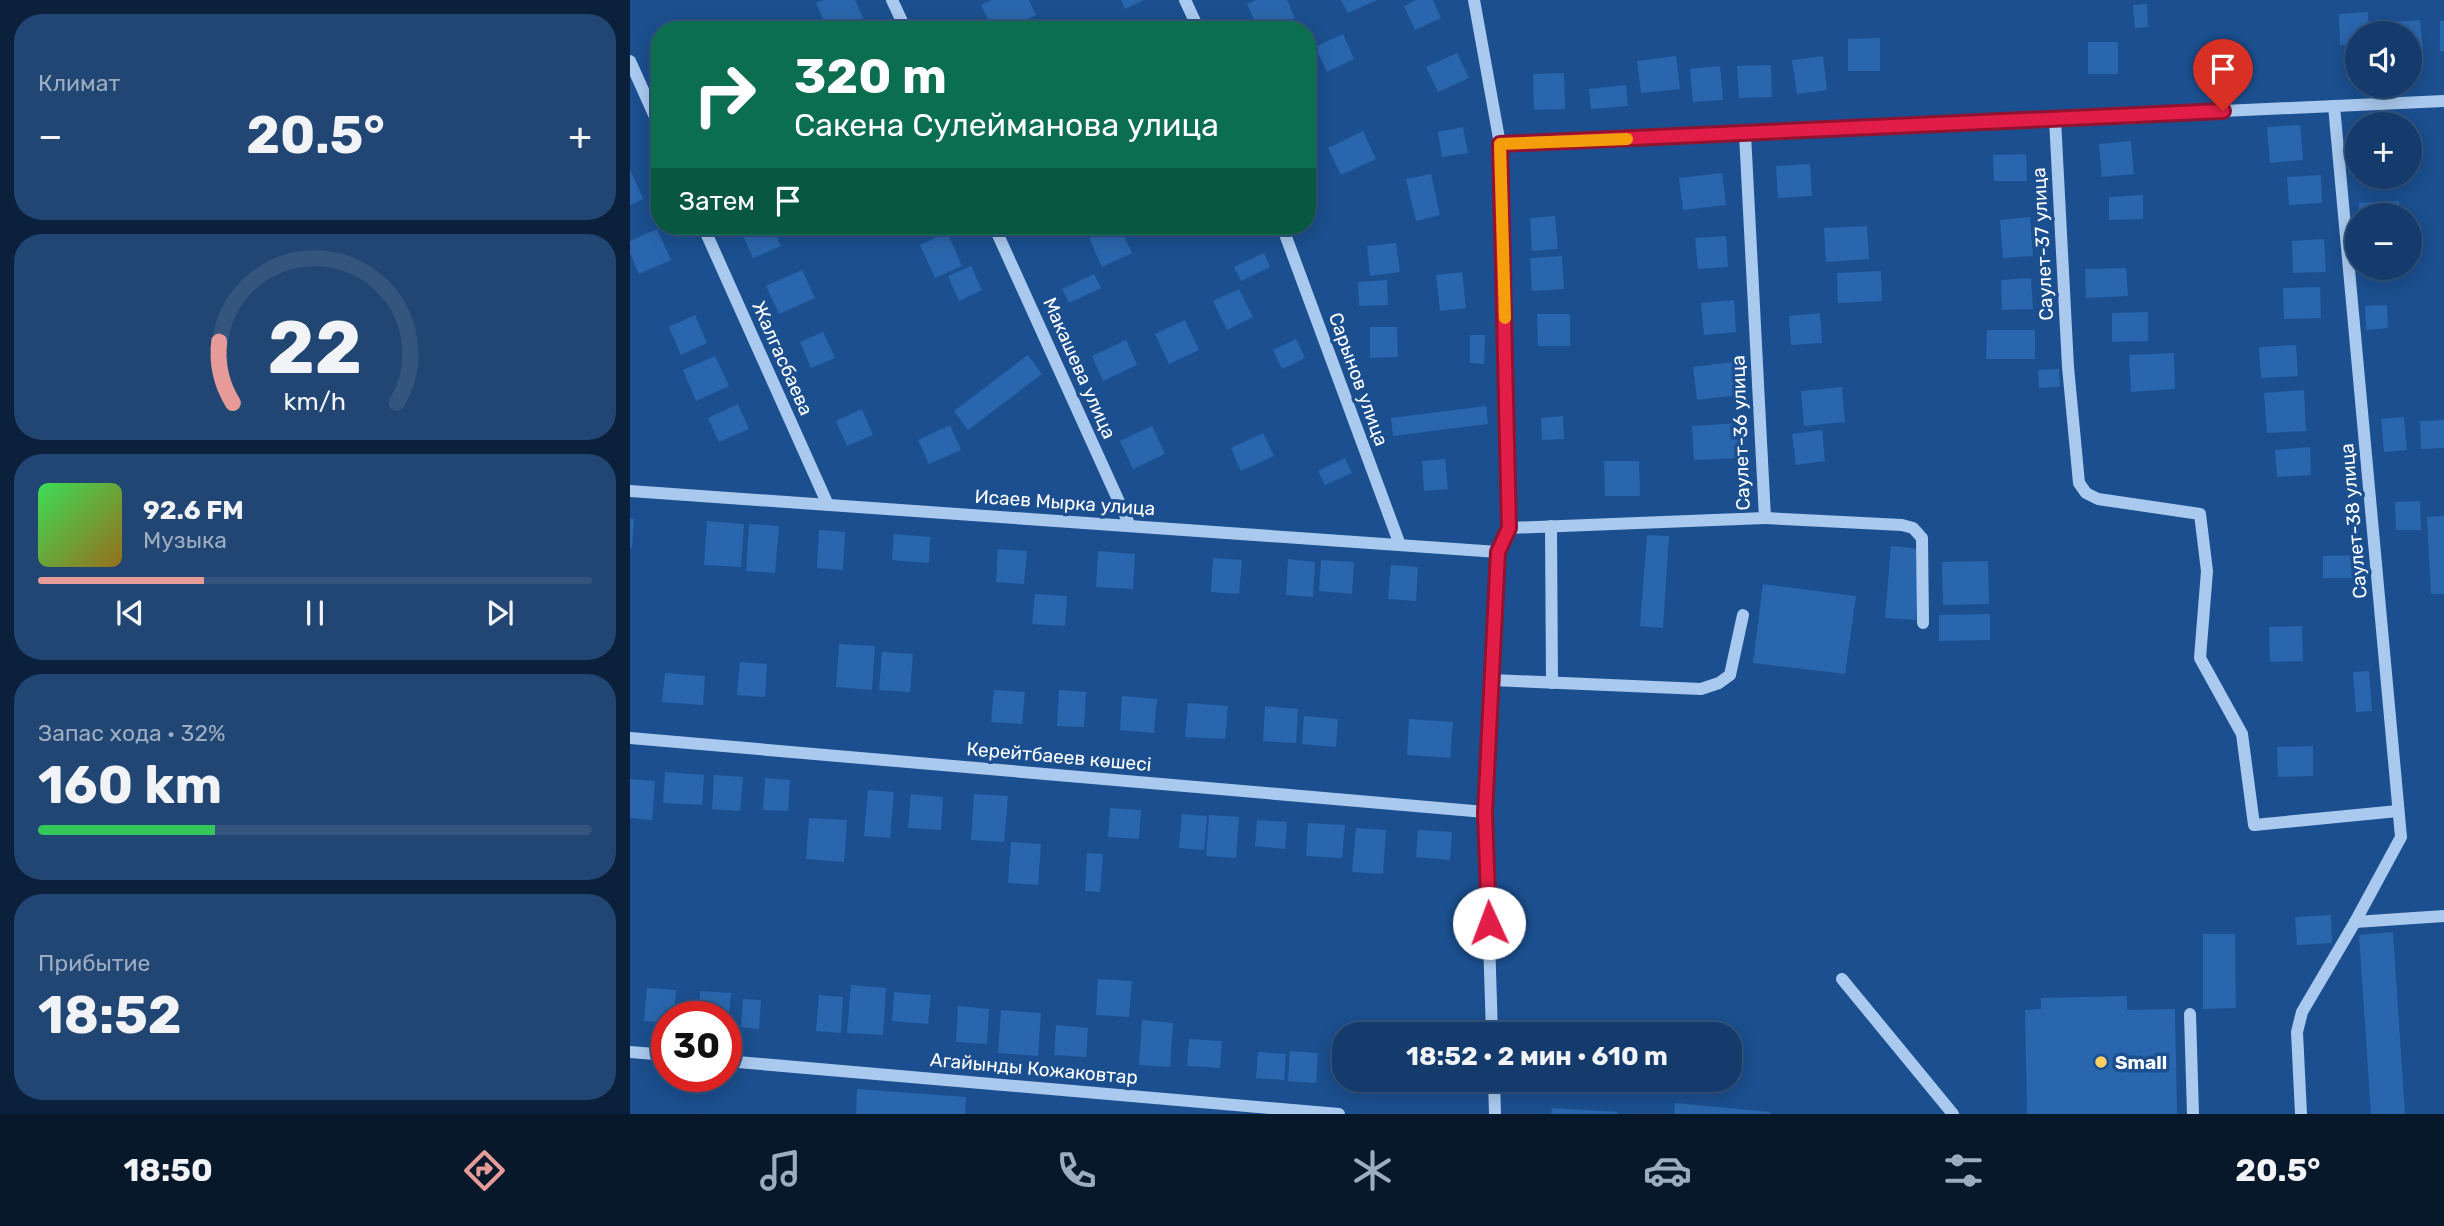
<!DOCTYPE html>
<html lang="ru">
<meta charset="utf-8">
<style>
:root{--surface:#143b6b;--page:#214673;--text:#f1f3f6;--muted:#9dadc1;--line:#33557e;--accent:#e69b98}
body{margin:0;font-family:Rubik,sans-serif;background:var(--page);color:var(--text);height:100vh;display:flex;flex-direction:column;font-size:26px;white-space:nowrap}
*{box-sizing:border-box;margin:0}
p{font-size:23px;color:var(--muted)}
.icon{flex:none;width:38px;height:38px;fill:none;stroke:currentColor;stroke-width:2;stroke-linecap:round;stroke-linejoin:round}
.map{position:relative;flex:1;overflow:hidden}
.side{display:flex;flex-direction:column;gap:14px;padding:14px;background:#0b203b;width:630px}
.side>*{flex:none}
.top-card{position:absolute;left:21px;top:21px;width:665px;height:214px;border-radius:28px;box-shadow:0 4px 18px #0003,0 0 0 2px var(--line);background:#0b6e4f;color:#fff;overflow:hidden}
.tools{position:absolute;left:1715px;top:21px;display:grid;gap:14px}
.tools a{display:grid;place-items:center;width:77px;height:77px;border-radius:50%;background:var(--surface);box-shadow:0 4px 18px #0003,0 0 0 2px var(--line);font-size:35px}
.speed{position:absolute;left:21px;top:1001px;display:flex;gap:14px;font-size:35px;font-weight:700;text-align:center}
.speed>*{display:grid;place-content:center;width:91px;height:91px;border-radius:50%;background:var(--surface);box-shadow:0 4px 18px #0003,0 0 0 2px var(--line);line-height:1}
.speed .limit{border:10px solid #d22;background:#fff;color:#111}
.pin{position:absolute;display:grid;place-items:center;width:60px;height:60px;color:#fff;margin:-72px -30px;border-radius:50% 50% 50% 0;rotate:-45deg;box-shadow:0 0 7px #0007}
.pin .icon{rotate:45deg}
.me{position:absolute;width:77px;margin:-38px;rotate:358deg;stroke-linejoin:round;filter:drop-shadow(0 0 5px #0008)}
.turn{display:flex;align-items:center;gap:24px;height:147px;padding:0 28px;font-size:32px}
.turn .icon{width:91px;height:91px;stroke-width:2.5}
.turn b{display:block;font-size:49px;line-height:60px}
.then{display:flex;align-items:center;height:66px;padding:0 28px;background:#0003;gap:14px;font-size:26px}
.big{font-size:52px;font-weight:700;line-height:1.1}
.side .card{flex:1;display:flex;flex-direction:column;justify-content:center;gap:10px;min-width:0;padding:0 24px;border-radius:28px;background:var(--page)}
.side .dial{align-items:center;gap:0}
.dial svg{height:182px;overflow:visible;fill:none;stroke:var(--line);stroke-width:7;stroke-linecap:round;text-anchor:middle}
.dial text{fill:var(--text);stroke:none}
.song{display:flex;align-items:center;gap:21px}
.cover{width:84px;height:84px;border-radius:10px;background:linear-gradient(135deg,hsl(130 70% 55%),hsl(40 70% 35%))}
.played{height:7px;border-radius:4px;background:linear-gradient(90deg,var(--accent) 30%,var(--line) 30%)}
.keys{display:flex;justify-content:space-around;direction:ltr}
.heat{display:flex;justify-content:space-between;align-items:center;font-size:38px;direction:ltr}
.charge{height:10px;border-radius:5px;background:linear-gradient(90deg,#34c759 32%,var(--line) 0)}
.trip{position:absolute;left:702px;top:1022px;width:410px;height:70px;border-radius:28px;background:var(--surface);box-shadow:0 4px 18px #0003,0 0 0 2px var(--line);font-weight:700;line-height:70px;text-align:center}
.tabs{display:flex;height:112px;justify-content:space-around;align-items:center;background:#08182b;color:var(--muted)}
.tabs .icon{width:49px;height:49px}
.tabs .active{color:var(--accent)}
.tabs b{font-size:32px;color:var(--text)}
main{display:flex;flex:1;min-height:0}
.map>svg:first-child{display:block}
.building{fill:#2a66ad}
.lines{fill:none;stroke-linecap:round;stroke-linejoin:round}
.minor{stroke:#a9c9ee;stroke-width:12}
.route-casing{stroke:#92132f;stroke-width:18}
.route{stroke:#e11d48;stroke-width:12}
.slow{stroke:#f59e0b;stroke-width:12}
.poi-dot{fill:#ffd166;stroke:#1b4f8f;stroke-width:2.5}
.labels{text-anchor:middle;stroke-width:7;stroke-linejoin:round;paint-order:stroke}
.street-label{font-size:19px;fill:#fff;stroke:#1b4f8f}
.poi-label{font-size:19px;font-weight:bold;fill:#fff;stroke:#1b4f8f;text-anchor:start}
</style>
<main>
<section class="side">
<div class="card"><p>Климат</p>
<div class="heat"><a>−</a><b class="big">20.5°</b><a>+</a></div>
</div>
<div class="card dial"><svg viewBox="0 0 100 80">
<path d="M14 69A42 42 0 1 1 86 69"/>
<path d="M14 69A42 42 0 0 1 8 42" stroke="#e69b98"/>
<text x="50" y="56" font-size="32" font-weight="700">22</text>
<text x="50" y="72" font-size="11">km/h</text>
</svg></div>
<div class="card">
<div class="song"><i class="cover"></i><div><b>92.6 FM</b><p>Музыка</p></div></div>
<div class="played"></div>
<div class="keys"><svg class="icon" aria-label="previous" viewBox="0 0 24 24"><path d="M18 5L8 12l10 7zM5 5v14"/></svg><svg class="icon" aria-label="pause" viewBox="0 0 24 24"><path d="M8 5v14M16 5v14"/></svg><svg class="icon" aria-label="next" viewBox="0 0 24 24"><path d="M6 5l10 7-10 7zM19 5v14"/></svg></div>
</div>
<div class="card"><p>Запас хода · 32%</p><b class="big">160 km</b><div class="charge"></div></div>
<div class="card"><p>Прибытие</p><b class="big">18:52</b></div>
</section>
<div class="map">
<svg width="1814" height="1114" viewBox="0 0 1814 1114">
<rect width="100%" height="100%" fill="#1b4f8f"/>
<!-- building -->
<g class="building">
<path d="M194,0H225L235,22L218,30H198L186,3Z"/>
<path d="M362,0H399L406,15L375,30H363L351,5Z"/>
<path d="M491,0H514L495,9Z"/>
<path d="M626,0H657L665,18L641,30H629L617,4Z"/>
<path d="M711,0H747L718,13Z"/>
<path d="M786,0H803L811,18L785,30L774,6Z"/>
<path d="M1517,4L1518,27L1505,28L1503,5Z"/>
<path d="M1738,12L1739,33H1727V44L1710,45L1709,14Z"/>
<path d="M1790,20L1793,49L1780,51V33H1763L1762,22Z"/>
<rect x="1810" y="21" width="4" height="30"/>
<path d="M713,34L724,59L697,72L685,47Z"/>
<path d="M1250,38V71H1218V39Z"/>
<rect x="1458" y="42" width="30" height="32"/>
<path d="M827,53L839,78L808,92L796,67Z"/>
<path d="M1046,56L1050,89L1011,93L1007,61Z"/>
<path d="M1193,56L1197,90L1167,94L1162,60Z"/>
<path d="M1141,65L1142,97L1109,98L1107,66Z"/>
<path d="M1090,66L1093,100L1063,102L1060,69Z"/>
<path d="M934,73L935,109L904,110L903,74Z"/>
<path d="M996,85L998,106L961,109L959,89Z"/>
<path d="M677,115L684,130L677,134Z"/>
<path d="M1670,125L1673,160L1640,163L1637,127Z"/>
<path d="M833,127L838,153L812,157L808,132Z"/>
<path d="M733,131L746,159L711,175L698,148Z"/>
<path d="M1501,141L1504,174L1472,177L1469,144Z"/>
<path d="M1396,154L1397,181H1364L1363,155Z"/>
<path d="M1180,164L1182,196L1148,198L1146,166Z"/>
<path d="M0,169L13,199L0,205Z"/>
<path d="M1092,173L1096,205L1053,210L1049,178Z"/>
<path d="M801,174L810,215L786,221L776,179Z"/>
<path d="M1691,175L1692,203L1659,205L1657,177Z"/>
<path d="M1513,195V219L1479,220V197Z"/>
<path d="M1769,201L1770,215H1729V203Z"/>
<path d="M925,216L928,249L902,251L900,218Z"/>
<path d="M1400,217L1403,256L1373,258L1370,220Z"/>
<path d="M117,226H142L151,246L123,258L110,229Z"/>
<path d="M485,226H489L502,253L472,267L459,238Z"/>
<path d="M1237,226L1239,259L1196,262L1194,228Z"/>
<path d="M27,229L41,260L9,274L0,253V241Z"/>
<path d="M317,232L332,266L305,278L290,245Z"/>
<path d="M1096,236L1098,267L1068,269L1065,238Z"/>
<path d="M1694,239L1696,272L1663,273L1662,241Z"/>
<path d="M766,243L770,272L740,276L737,246Z"/>
<path d="M634,253L640,267L611,281L604,267Z"/>
<path d="M932,256L934,289L902,291L900,258Z"/>
<path d="M341,266L352,290L329,301L318,276Z"/>
<path d="M1496,268L1498,296L1456,298L1455,269Z"/>
<path d="M172,270L185,298L149,314L136,286Z"/>
<path d="M1251,271L1252,301L1208,303L1207,273Z"/>
<path d="M832,272L836,308L810,311L806,275Z"/>
<path d="M464,274L471,288L439,303L432,289Z"/>
<path d="M1401,278L1403,309L1372,310L1371,280Z"/>
<path d="M757,280L758,305L729,306L728,282Z"/>
<path d="M1690,287L1691,318L1654,319L1653,288Z"/>
<path d="M609,289L623,317L597,330L583,301Z"/>
<path d="M1104,300L1106,332L1074,335L1071,303Z"/>
<path d="M1757,305L1758,328L1736,330L1735,306Z"/>
<path d="M1518,312V341L1482,342V313Z"/>
<path d="M1190,313L1192,343L1161,345L1159,316Z"/>
<path d="M907,314H940V346H908Z"/>
<path d="M65,315L77,343L51,355L39,327Z"/>
<path d="M555,320L569,350L539,364L525,334Z"/>
<path d="M740,327H767L768,357L740,358Z"/>
<path d="M1357,330H1405V359H1356Z"/>
<path d="M193,332L205,358L181,368L170,342Z"/>
<path d="M840,335H855L854,364L840,363Z"/>
<path d="M666,339L675,358L652,369L643,350Z"/>
<path d="M496,340L507,365L473,381L462,356Z"/>
<path d="M1666,345L1668,376L1631,378L1629,347Z"/>
<path d="M1544,353L1545,389L1501,392L1499,355Z"/>
<path d="M398,355L412,374L338,430L324,411Z"/>
<path d="M85,356L99,386L66,401L53,370Z"/>
<path d="M1102,362L1107,395L1067,400L1063,367Z"/>
<path d="M1429,369L1430,387L1409,388L1408,370Z"/>
<path d="M1212,387L1215,422L1174,426L1171,391Z"/>
<path d="M1674,390L1676,431L1637,433L1634,393Z"/>
<path d="M108,404L119,429L89,442L78,418Z"/>
<path d="M856,406L858,424L763,436L761,418Z"/>
<path d="M232,409L243,435L217,446L206,421Z"/>
<path d="M933,416L934,439L912,440L911,418Z"/>
<path d="M1774,417L1777,450L1754,452L1751,419Z"/>
<path d="M1814,420V448L1791,449L1790,421Z"/>
<path d="M1110,423L1112,458L1064,460L1062,426Z"/>
<path d="M320,425L331,450L299,464L288,440Z"/>
<path d="M522,426L535,454L503,469L490,441Z"/>
<path d="M1192,430L1195,461L1166,465L1162,434Z"/>
<path d="M633,433L644,456L611,471L601,448Z"/>
<path d="M1680,447L1681,475L1647,477L1645,450Z"/>
<path d="M715,458L722,473L695,485L688,471Z"/>
<path d="M815,459L818,489L794,491L792,461Z"/>
<path d="M974,461H1009L1010,496H975Z"/>
<path d="M1790,501L1791,530H1766L1765,502Z"/>
<path d="M1814,516V594H1801L1797,517Z"/>
<path d="M0,518L4,519L2,548H0Z"/>
<path d="M77,521L114,524L111,567L74,565Z"/>
<path d="M119,524L149,526L145,573L116,571Z"/>
<path d="M189,530L215,532L213,570L187,568Z"/>
<path d="M264,534L300,537L299,563L262,560Z"/>
<path d="M1017,535L1039,536L1033,628L1010,626Z"/>
<path d="M1261,546L1291,549L1286,620L1255,618Z"/>
<path d="M368,549L397,551L394,584L366,582Z"/>
<path d="M468,551L505,554L503,589L466,587Z"/>
<path d="M1725,555V578H1693V556Z"/>
<path d="M583,558L612,560L609,594L581,592Z"/>
<path d="M658,559L685,562L683,597L656,595Z"/>
<path d="M691,560L724,562L722,594L689,591Z"/>
<path d="M1358,561L1359,604L1313,605L1312,562Z"/>
<path d="M761,565L788,567L786,601L758,599Z"/>
<path d="M1133,584L1226,596L1215,674L1123,663Z"/>
<path d="M405,594L437,596L435,626L402,624Z"/>
<path d="M1360,614V640L1309,641V615Z"/>
<path d="M1672,626L1673,661L1640,662L1639,627Z"/>
<path d="M209,644L245,646L242,690L206,687Z"/>
<path d="M252,652L283,654L280,692L249,690Z"/>
<path d="M110,662L137,664L135,697L107,695Z"/>
<path d="M1739,671L1742,711L1726,712L1723,672Z"/>
<path d="M35,673L75,676L73,705L32,702Z"/>
<path d="M364,690L395,692L392,724L361,722Z"/>
<path d="M429,690L456,692L454,727L427,726Z"/>
<path d="M492,696L527,699L524,733L490,730Z"/>
<path d="M558,703L598,706L595,739L555,737Z"/>
<path d="M635,706L668,709L666,743L633,741Z"/>
<path d="M674,716L708,719L706,747L672,744Z"/>
<path d="M779,719L823,722L820,758L777,755Z"/>
<path d="M1683,746V776L1648,777L1647,747Z"/>
<path d="M35,772L74,775L72,805L33,803Z"/>
<path d="M84,775L113,777L110,811L82,809Z"/>
<path d="M135,778L160,780L158,811L133,810Z"/>
<path d="M0,779L25,781L22,820L0,818Z"/>
<path d="M238,790L264,792L260,838L234,836Z"/>
<path d="M281,794L313,797L311,830L278,828Z"/>
<path d="M344,794L378,796L374,842L341,840Z"/>
<path d="M480,808L511,810L509,839L478,837Z"/>
<path d="M552,814L577,816L574,850L549,848Z"/>
<path d="M579,815L609,817L606,858L576,856Z"/>
<path d="M179,818L217,820L214,862L176,859Z"/>
<path d="M627,820L657,822L655,849L625,846Z"/>
<path d="M678,823L715,825L712,858L676,856Z"/>
<path d="M726,828L756,830L753,874L722,872Z"/>
<path d="M788,830L822,832L820,860L786,857Z"/>
<path d="M381,842L411,844L408,885L378,883Z"/>
<path d="M457,853L473,854L470,892L455,891Z"/>
<path d="M1701,915L1702,943L1667,945L1665,917Z"/>
<path d="M1763,932L1775,1114H1741L1729,935Z"/>
<path d="M1573,934H1605L1606,1008L1573,1009Z"/>
<path d="M468,979L502,981L499,1017L466,1015Z"/>
<path d="M221,985L256,988L253,1035L217,1033Z"/>
<path d="M17,988L46,990L44,1017H37V1023L14,1021Z"/>
<path d="M70,991L101,993L98,1026L96,1017H68Z"/>
<path d="M264,992L301,995L298,1024L262,1021Z"/>
<path d="M189,995L213,997L211,1033L186,1031Z"/>
<path d="M1497,996V1010L1545,1009L1547,1114H1397L1395,1010L1411,1009V998Z"/>
<path d="M113,999L131,1000L129,1029L111,1027Z"/>
<path d="M328,1006L359,1009L357,1044L326,1042Z"/>
<path d="M371,1010L411,1013L408,1056L368,1053Z"/>
<path d="M512,1020L543,1023L540,1067L509,1065Z"/>
<path d="M426,1025L458,1028L456,1057L424,1055Z"/>
<path d="M559,1039L592,1041L590,1068L557,1066Z"/>
<path d="M660,1051L688,1053L686,1083L658,1081Z"/>
<path d="M628,1052L656,1054L654,1080L626,1078Z"/>
<path d="M792,1080H825L824,1093L791,1091Z"/>
<path d="M227,1089L336,1097L335,1114H226Z"/>
<path d="M1045,1103L1140,1112V1114H1044Z"/>
<path d="M922,1108L987,1112V1114H921Z"/>
</g>
<g class="lines">
<!-- minor -->
<g class="minor">
<path d="M262,0L276,30"/>
<path d="M555,0L569,30"/>
<path d="M844,0L870,144L879,528L868,552L855,812L862,1034"/>
<path d="M0,61L30,128"/>
<path d="M1425,119L1438,367L1449,483L1456,493L1468,499L1570,514L1577,571L1570,658L1612,734L1624,825L1768,811"/>
<path d="M870,144L1814,101"/>
<path d="M73,226L198,505"/>
<path d="M364,226L500,526"/>
<path d="M652,226L770,545"/>
<path d="M0,491L868,552"/>
<path d="M1135,518L1272,525L1283,528L1292,538L1293,623"/>
<path d="M921,526L922,683"/>
<path d="M879,528L1135,518L1115,134"/>
<path d="M862,680L1071,689L1089,683L1100,675L1113,615"/>
<path d="M0,738L855,812"/>
<path d="M1725,922L1814,916"/>
<path d="M1212,979L1323,1114"/>
<path d="M1560,1014L1563,1114"/>
<path d="M0,1052L37,1055"/>
<path d="M96,1061L709,1114"/>
<path d="M864,1080L865,1114"/>
<path d="M1671,1114L1667,1032L1672,1012L1725,922L1771,837L1704,106"/>
</g>
</g>
<g class="lines">
<defs>
<path id="route" d="M859,923L855,813L868,552L879,528L870,144L1593,111"/>
</defs>
<!-- route casing -->
<use href="#route" class="route-casing"/>
<!-- route -->
<use href="#route" class="route"/>
<!-- slow -->
<path class="slow" d="M875,318L870,144L997,139"/>
</g>
<!-- markers -->
<circle class="poi-dot" cx="1471" cy="1062" r="7"/>
<g class="labels">
<!-- street labels -->
<g class="street-label">
<text transform="translate(1412 244) rotate(-93)" y="7">Саулет-37 улица</text>
<text transform="translate(153 358) rotate(66)" y="7">Жалгасбаева</text>
<text transform="translate(450 368) rotate(66)" y="7">Макашева улица</text>
<text transform="translate(729 379) rotate(70)" y="7">Сарынов улица</text>
<text transform="translate(1110 433) rotate(-92)" y="7">Саулет-36 улица</text>
<text transform="translate(435 502) rotate(4)" y="7">Исаев Мырка улица</text>
<text transform="translate(1723 521) rotate(-95)" y="7">Саулет-38 улица</text>
<text transform="translate(429 756) rotate(5)" y="7">Керейтбаеев көшесі</text>
<text transform="translate(404 1068) rotate(5)" y="7">Агайынды Кожаковтар</text>
</g>
<!-- poi labels -->
<g class="poi-label">
<text x="1485" y="1069">Small</text>
</g>
</g>
</svg>
<div class="tools">
<a><svg class="icon" aria-label="sound" viewBox="0 0 24 24"><path d="M4 9h4l5-4v14l-5-4H4zM17 9q2 3 0 6"/></svg></a>
<a>+</a>
<a>−</a>
</div>
<div class="speed"><div class="limit">30</div></div>
<div class="pin" style="left:1593px;top:111px;background:#d93025"><svg class="icon" aria-label="arrive" viewBox="0 0 24 24"><path d="M6 21V4h12l-3 4 3 4H6"/></svg></div>
<svg class="me" style="left:859px;top:923px" viewBox="-20 -20 40 40"><circle r="19" fill="#fff"/><path d="M0-13L10 11 0 6-10 11z" fill="#e11d48"/></svg>
<div class="trip">18:52 · 2 мин · 610 m</div>
<div class="top-card">
<div class="turn"><svg class="icon" aria-label="right" viewBox="0 0 24 24"><path d="M7 20v-9h11M14 6l5 5-5 5"/></svg><div><b>320 m</b>Сакена Сулейманова улица</div></div>
<div class="then">Затем<svg class="icon" aria-label="arrive" viewBox="0 0 24 24"><path d="M6 21V4h12l-3 4 3 4H6"/></svg></div>
</div>
</div>
</main>
<nav class="tabs">
<b>18:50</b>
<svg class="icon active" aria-label="directions" viewBox="0 0 24 24"><path d="M12 3l9 9-9 9-9-9zM9 14v-3h6M13 9l2 2-2 2"/></svg>
<svg class="icon" aria-label="music" viewBox="0 0 24 24"><path d="M9 18V5l10-2v13"/><circle cx="6" cy="18" r="3"/><circle cx="16" cy="16" r="3"/></svg>
<svg class="icon" aria-label="phone" viewBox="0 0 24 24"><path d="M5 4h4l2 5-3 2q2 4 5 5l2-3 5 2v4C11 20 4 13 5 4z"/></svg>
<svg class="icon" aria-label="climate" viewBox="0 0 24 24"><path d="M12 3v18M4 7l16 10M4 17L20 7"/></svg>
<svg class="icon" aria-label="car" viewBox="0 0 24 24"><path d="M5 17H2v-5l4-1 3-4h7l3 4 3 1v5h-3M9 17h6M6 11h13"/><circle cx="7" cy="17" r="2"/><circle cx="17" cy="17" r="2"/></svg>
<svg class="icon" aria-label="filters" viewBox="0 0 24 24"><path d="M4 7h16M4 17h16"/><circle cx="9" cy="7" r="2"/><circle cx="15" cy="17" r="2"/></svg>
<b>20.5°</b>
</nav>
